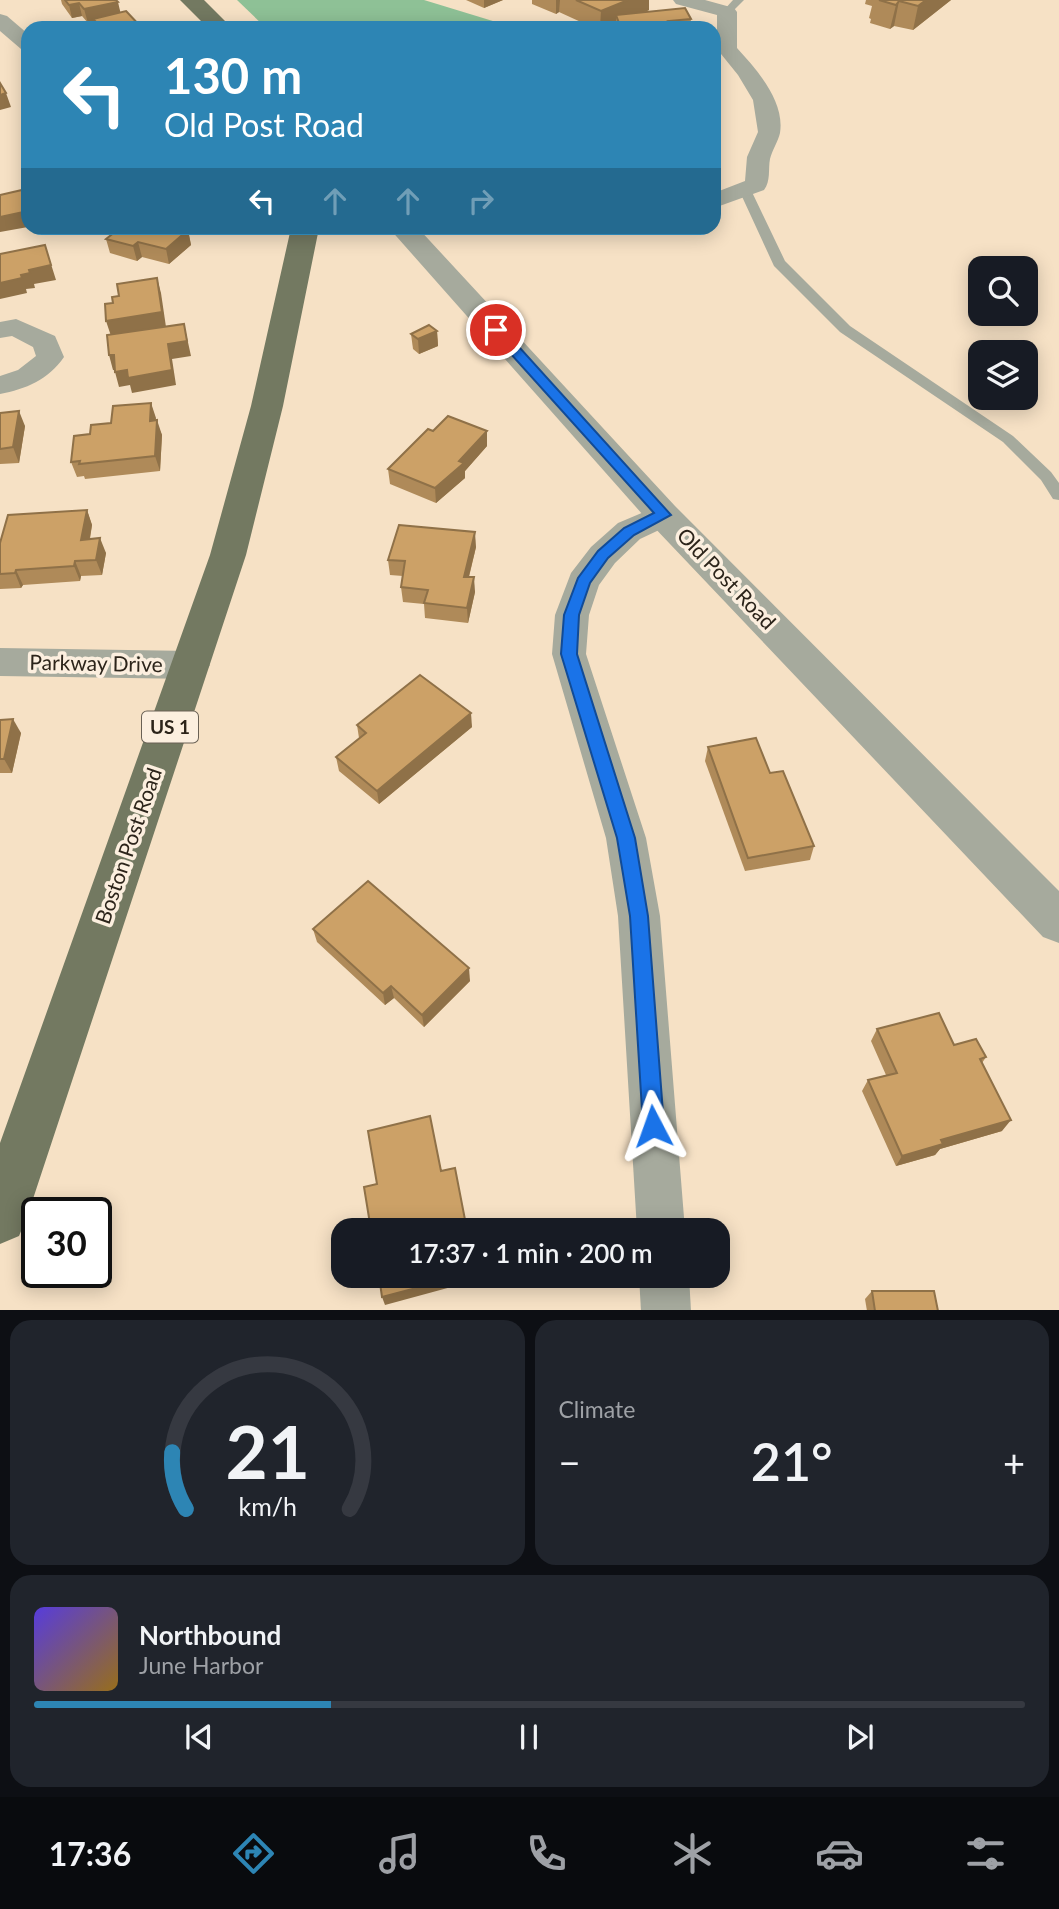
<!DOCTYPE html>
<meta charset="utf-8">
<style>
:root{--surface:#171b24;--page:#20242c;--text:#f1f3f6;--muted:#9ea1a6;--line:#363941;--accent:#2d85b4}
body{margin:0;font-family:Lato,sans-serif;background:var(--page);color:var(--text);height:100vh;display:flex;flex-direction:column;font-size:26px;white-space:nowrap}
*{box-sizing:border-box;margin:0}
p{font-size:23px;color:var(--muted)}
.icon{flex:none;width:38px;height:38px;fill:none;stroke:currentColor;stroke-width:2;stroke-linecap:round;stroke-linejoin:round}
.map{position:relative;height:1310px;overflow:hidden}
.side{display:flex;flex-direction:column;gap:10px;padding:10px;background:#0d0f14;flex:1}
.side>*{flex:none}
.guide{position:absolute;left:21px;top:21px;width:700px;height:214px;border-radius:21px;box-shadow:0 4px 18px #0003;background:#2d85b4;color:#fff;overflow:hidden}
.fabs{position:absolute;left:968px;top:256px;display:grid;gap:14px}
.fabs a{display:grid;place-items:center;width:70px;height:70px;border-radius:14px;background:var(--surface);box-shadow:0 4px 18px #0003;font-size:35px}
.speed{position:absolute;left:21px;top:1197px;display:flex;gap:14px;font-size:35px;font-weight:700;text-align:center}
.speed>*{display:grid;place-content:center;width:91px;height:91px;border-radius:50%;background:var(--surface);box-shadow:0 4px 18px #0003;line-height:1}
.speed .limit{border:4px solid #111;border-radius:10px;background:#fff;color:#111}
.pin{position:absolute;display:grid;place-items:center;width:60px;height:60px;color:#fff;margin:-30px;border:4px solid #fff;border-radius:50%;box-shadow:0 2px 7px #0007}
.me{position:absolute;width:77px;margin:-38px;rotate:356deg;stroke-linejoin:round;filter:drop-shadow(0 0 5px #0008)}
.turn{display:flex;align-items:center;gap:24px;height:147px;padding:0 28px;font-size:32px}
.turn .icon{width:91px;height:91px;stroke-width:2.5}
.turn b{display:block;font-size:49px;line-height:60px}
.lanes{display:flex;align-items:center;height:66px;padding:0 28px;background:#0003;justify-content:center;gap:35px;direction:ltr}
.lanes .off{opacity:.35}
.big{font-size:52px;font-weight:600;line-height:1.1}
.side .tile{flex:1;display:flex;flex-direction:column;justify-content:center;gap:10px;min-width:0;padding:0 24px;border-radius:21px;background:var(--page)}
.side .dial{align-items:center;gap:0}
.dial svg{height:182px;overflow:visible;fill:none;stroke:var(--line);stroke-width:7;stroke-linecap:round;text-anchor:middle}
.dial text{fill:var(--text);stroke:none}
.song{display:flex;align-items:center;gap:21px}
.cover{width:84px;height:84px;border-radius:10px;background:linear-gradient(135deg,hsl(250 70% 55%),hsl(40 70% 35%))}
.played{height:7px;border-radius:4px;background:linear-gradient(90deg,var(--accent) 30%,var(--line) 30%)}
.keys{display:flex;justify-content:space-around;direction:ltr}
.heat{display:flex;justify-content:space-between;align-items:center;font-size:38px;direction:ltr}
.side .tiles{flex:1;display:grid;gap:10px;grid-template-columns:1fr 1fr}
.tile:last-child{grid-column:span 2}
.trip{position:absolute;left:331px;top:1218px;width:399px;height:70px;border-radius:21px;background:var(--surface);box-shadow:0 4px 18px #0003;font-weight:600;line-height:70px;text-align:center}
.tab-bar{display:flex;height:112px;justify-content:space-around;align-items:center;background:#090b0e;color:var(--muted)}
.tab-bar .icon{width:49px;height:49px}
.tab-bar .active{color:var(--accent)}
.tab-bar b{font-size:32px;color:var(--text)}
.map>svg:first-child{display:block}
.green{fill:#8ec196}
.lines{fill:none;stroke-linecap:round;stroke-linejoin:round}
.service{fill:#a6aa9d;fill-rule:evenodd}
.minor{fill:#a6aa9d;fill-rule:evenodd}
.tertiary{fill:#a6aa9d;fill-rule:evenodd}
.primary{fill:#737961;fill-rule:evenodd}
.wall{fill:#af8a59}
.shaded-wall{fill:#8f7148}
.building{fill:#cca167;stroke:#8f7148;stroke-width:2}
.route{fill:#1a73e8;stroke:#114b97;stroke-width:2}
.labels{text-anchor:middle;stroke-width:7;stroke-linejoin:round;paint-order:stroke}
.shield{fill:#fcefdf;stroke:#6a6155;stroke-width:2}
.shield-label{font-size:19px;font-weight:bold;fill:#2c241a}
.street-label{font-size:21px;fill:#2c241a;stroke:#fcefdf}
</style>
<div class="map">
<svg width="1059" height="1311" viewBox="0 0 1059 1311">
<rect width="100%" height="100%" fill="#f6e1c5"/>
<!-- green -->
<path class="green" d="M237,0H424L516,28H266Z"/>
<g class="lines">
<!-- service -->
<g class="service">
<path d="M733,0H744L730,14H724V10Z"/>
<path d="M745,186L751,190L785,261L850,326L1013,436L1051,472L1059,483V500L1053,499L1041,480L1003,442L840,332L774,266L739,190Z"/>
<path d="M316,228H331L306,241L302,242L296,238Z"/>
</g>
<!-- minor -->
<g class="minor">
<path d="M673,0H705L734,8L737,12V48C757,70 785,101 780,133C778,142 772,150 770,159C768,169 771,181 764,190L714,208V193L745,181L747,157L758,132L753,100L738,75L717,49V15L676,4Z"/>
<path d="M0,14L7,16L28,34V51L21,49L0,31Z"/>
<path d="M16,319L55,336L64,357C48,380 26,389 0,394V376L18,370L36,356L33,347L12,336L0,338V322Z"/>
<path d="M663,504L674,507L679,515L674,523L640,539L615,563L599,585L589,615L586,654L646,838L660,916L685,1230H637L618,916L606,838L552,654L555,615L571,573L591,547L618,523Z"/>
<path d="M0,648L192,651L204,655L210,665L204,675L192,679L0,676Z"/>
<path d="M639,1276H689L691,1311H641Z"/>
</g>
<!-- tertiary -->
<path class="tertiary" d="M389,228H418L675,506L1059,891V943L1043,937L651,524Z"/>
<!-- primary -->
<g class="primary">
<path d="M180,0H204L232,28H208Z"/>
<path d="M291,228H319L283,406L246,555L27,1217L19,1236L0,1244V1143L210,555L251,406Z"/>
</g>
</g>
<!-- wall -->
<g class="wall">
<path d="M61,0H116L120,12L142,28H95L94,21L88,23L82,16L72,18L62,4Z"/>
<path d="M466,0H503L484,8Z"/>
<path d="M532,0H649V10L643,13L691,19L690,28H616V24L606,28H594L559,12L556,14L532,4Z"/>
<path d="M866,0H951L913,30L894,26L890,29L870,23L871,19L869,18L872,6L865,4Z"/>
<path d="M188,230L191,245L169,264L142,257L137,261L110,253L106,239Z"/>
<path d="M437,331L438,346L419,354L413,349L411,334Z"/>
<path d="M151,403L155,420L162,435L160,471L85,479L84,476L77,477L71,462L90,434Z"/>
<path d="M0,413L25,426L19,463L0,464Z"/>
<path d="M433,431H487V446L465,471V478L436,503L390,484L388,469Z"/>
<path d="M87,510L92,525L90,539L106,553L102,575L81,576L80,581L23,585L21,588L0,589V543Z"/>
<path d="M476,547L469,577L475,592L468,623L425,618L424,604L403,602L401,587L403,576L390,575L388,560Z"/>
<path d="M0,720L21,733L12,773H0Z"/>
<path d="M357,725L472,727L379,804L339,771L336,757L359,738Z"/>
<path d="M708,747L770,773L814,846L810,860L745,871L705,761Z"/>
<path d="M313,929L470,981L424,1027L394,998L385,1005L317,942Z"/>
<path d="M877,1029L954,1045L986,1057L982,1063L1002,1131L940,1149L935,1155L896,1166L862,1091L868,1080L886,1075L871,1041Z"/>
<path d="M872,1291L938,1311H867L865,1299Z"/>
</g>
<!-- shaded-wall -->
<g class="shaded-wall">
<path d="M484,0H503L484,8Z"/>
<path d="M556,0H560L559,12L556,14Z"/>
<path d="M628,0H649V10L619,23L616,15V24L606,28H600L601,11Z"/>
<path d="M926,0H951L913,30L918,6Z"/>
<path d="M899,1L894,26L890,29L896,5Z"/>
<path d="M118,2L121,15L93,19L94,21L88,23L84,9Z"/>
<path d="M79,3L82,16L72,18L69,5Z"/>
<path d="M6,93L11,107L0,110V95Z"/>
<path d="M28,211V227L0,232V217Z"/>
<path d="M188,230L191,245L169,264L166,249Z"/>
<path d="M138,242L142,257L137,261L133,246Z"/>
<path d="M45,245L56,280L34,284L35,288L26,289L27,293L0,299V283L21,275L29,270Z"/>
<path d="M157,278L161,293L166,327L111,336L106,321Z"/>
<path d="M184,324L191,356L172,359L176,385L132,393L130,385L119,387L115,372L127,370L168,344Z"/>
<path d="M437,331L438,346L419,354L418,339Z"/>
<path d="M109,355H114L118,370H113Z"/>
<path d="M151,403L156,418L154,436L150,421Z"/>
<path d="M19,411L25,426L19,463L13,447Z"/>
<path d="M157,420L162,435L160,471L155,456Z"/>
<path d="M487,431V446L465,471V478L436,503L435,488Z"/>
<path d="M87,510L92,525L87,554L81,540Z"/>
<path d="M475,532L476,547L465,592L464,577Z"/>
<path d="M100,538L106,553L102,575L96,560Z"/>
<path d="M75,561L81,576L80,581L74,566Z"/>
<path d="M16,570L23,585L21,588L15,573Z"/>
<path d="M474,577L475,592L468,623L467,608Z"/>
<path d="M471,713L472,727L379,804L377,791Z"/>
<path d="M13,719L21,733L12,773L4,759Z"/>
<path d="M469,968L470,981L424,1027L422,1015Z"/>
<path d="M391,986L394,998L385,1005L383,993Z"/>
<path d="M1011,1120L1002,1131L940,1149L935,1155L896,1166L902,1156L941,1140Z"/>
<path d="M462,1276H477V1280L385,1305L382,1297Z"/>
</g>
<!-- building -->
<g class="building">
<path d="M65,0H116L118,2L84,9L79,3L69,5Z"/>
<path d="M576,0H628L601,11Z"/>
<path d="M879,0H926L918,6L899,1L896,5Z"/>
<path d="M685,8L691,19L668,21L671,26H678L679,28H621L616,15Z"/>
<path d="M126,11L142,28H102L93,19Z"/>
<path d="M0,83L6,93L0,95Z"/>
<path d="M22,190L23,192L28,191V211L0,217V195Z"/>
<path d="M120,228H178L188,230L166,249L138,242L133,246L106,239Z"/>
<path d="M45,245L51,265L29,270L30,273L21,275L22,278L0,283V254Z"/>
<path d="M157,278L162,312L106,321L105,304L113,303L112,297L119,296L117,284Z"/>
<path d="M184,324L187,341L168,344L172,370L128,378L127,370L115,372L114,355H109L107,335Z"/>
<path d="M429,325L437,331L418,339L411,334Z"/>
<path d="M151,403L150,421L157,420L155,456L79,464L80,461L71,462L74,436L90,434L91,425L111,423L113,406Z"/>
<path d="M19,411L13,447L0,449V413Z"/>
<path d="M448,416L487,431L459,461L464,463L435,488L388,469L428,429L433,431Z"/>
<path d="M87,510L81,540L100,538L96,560L75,561L74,566L16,570L15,573L0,574V543L8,515Z"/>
<path d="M399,525L475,532L464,577H474L467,608L424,603L428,590L401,587L405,561L388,560Z"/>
<path d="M420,675L471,713L377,791L336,757L366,733L357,725Z"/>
<path d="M13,719L4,759H0V720Z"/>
<path d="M756,738L770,773L783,771L814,846L748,858L708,747Z"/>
<path d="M368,881L469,968L422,1015L391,986L383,993L313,929Z"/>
<path d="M939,1013L954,1045L976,1039L986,1057L980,1059L1011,1120L941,1140L943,1144L902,1156L868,1080L897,1073L877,1029Z"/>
<path d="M430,1116L441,1171L455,1168L467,1230H371L364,1187L377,1184L368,1131Z"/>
<path d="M379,1276H462L382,1297Z"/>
<path d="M872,1291H934L938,1311H875Z"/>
</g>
<!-- route -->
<path class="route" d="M496,326L501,327L671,515L634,535L608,558L590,583L579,615L577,654L635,838L648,916L664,1126L661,1133L653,1136L646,1133L643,1126L630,916L617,838L561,654L564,615L578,578L598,551L624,528L654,513L492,333L490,330Z"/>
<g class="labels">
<!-- shield labels -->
<rect class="shield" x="142" y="711.5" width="56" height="31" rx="5"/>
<g class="shield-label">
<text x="170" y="734">US 1</text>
</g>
<!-- street labels -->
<g class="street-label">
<text transform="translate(726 579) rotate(46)" y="7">Old Post Road</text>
<text transform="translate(96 664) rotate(1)" y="7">Parkway Drive</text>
<text transform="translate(129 846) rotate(-71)" y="7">Boston Post Road</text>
</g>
</g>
</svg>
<div class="fabs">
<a><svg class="icon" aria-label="search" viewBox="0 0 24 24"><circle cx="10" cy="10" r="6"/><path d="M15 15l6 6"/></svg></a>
<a><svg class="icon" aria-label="layers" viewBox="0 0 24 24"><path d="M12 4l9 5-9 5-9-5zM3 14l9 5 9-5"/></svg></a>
</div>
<div class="speed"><div class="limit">30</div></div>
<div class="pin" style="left:496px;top:330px;background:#d93025"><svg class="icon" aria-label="arrive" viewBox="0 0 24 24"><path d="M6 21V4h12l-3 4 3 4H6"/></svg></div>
<svg class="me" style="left:653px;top:1126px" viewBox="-20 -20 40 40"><path d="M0-17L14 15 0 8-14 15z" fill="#1a73e8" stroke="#fff" stroke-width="4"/></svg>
<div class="trip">17:37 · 1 min · 200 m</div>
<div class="guide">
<div class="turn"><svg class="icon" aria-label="left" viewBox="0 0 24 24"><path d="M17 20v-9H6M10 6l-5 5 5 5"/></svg><div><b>130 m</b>Old Post Road</div></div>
<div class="lanes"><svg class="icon" aria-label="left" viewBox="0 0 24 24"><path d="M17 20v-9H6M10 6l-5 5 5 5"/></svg><svg class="icon off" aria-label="ahead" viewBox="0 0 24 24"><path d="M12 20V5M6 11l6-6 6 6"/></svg><svg class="icon off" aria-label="ahead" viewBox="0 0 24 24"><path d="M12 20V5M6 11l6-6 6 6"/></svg><svg class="icon off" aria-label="right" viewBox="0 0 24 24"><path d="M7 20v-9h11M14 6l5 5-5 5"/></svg></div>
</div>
</div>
<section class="side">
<div class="tiles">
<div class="tile dial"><svg viewBox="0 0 100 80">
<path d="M14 69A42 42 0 1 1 86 69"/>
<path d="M14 69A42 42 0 0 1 8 44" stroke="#2d85b4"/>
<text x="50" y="56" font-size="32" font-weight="700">21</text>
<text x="50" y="72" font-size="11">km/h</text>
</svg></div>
<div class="tile"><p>Climate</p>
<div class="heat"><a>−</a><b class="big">21°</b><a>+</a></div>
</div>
<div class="tile">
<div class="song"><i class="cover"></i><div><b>Northbound</b><p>June Harbor</p></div></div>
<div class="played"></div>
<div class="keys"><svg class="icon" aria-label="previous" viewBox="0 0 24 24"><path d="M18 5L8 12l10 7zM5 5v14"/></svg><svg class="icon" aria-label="pause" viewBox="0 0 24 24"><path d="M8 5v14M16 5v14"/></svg><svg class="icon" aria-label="next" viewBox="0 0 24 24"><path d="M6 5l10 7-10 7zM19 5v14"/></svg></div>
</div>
</div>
</section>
<nav class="tab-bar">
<b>17:36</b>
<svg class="icon active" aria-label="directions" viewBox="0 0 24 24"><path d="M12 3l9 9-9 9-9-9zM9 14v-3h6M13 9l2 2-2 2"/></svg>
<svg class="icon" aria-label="music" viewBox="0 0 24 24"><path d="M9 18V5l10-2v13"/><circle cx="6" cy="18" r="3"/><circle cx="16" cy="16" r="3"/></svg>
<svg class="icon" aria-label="phone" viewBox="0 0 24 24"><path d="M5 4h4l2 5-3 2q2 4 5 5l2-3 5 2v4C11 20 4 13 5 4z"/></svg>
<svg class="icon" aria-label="climate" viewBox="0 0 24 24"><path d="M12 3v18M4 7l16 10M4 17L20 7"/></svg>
<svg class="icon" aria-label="car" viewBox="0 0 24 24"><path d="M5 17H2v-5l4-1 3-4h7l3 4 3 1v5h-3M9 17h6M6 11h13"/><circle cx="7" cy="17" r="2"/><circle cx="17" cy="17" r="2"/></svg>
<svg class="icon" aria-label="filters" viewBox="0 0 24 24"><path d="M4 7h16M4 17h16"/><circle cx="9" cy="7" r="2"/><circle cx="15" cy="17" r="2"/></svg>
</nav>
